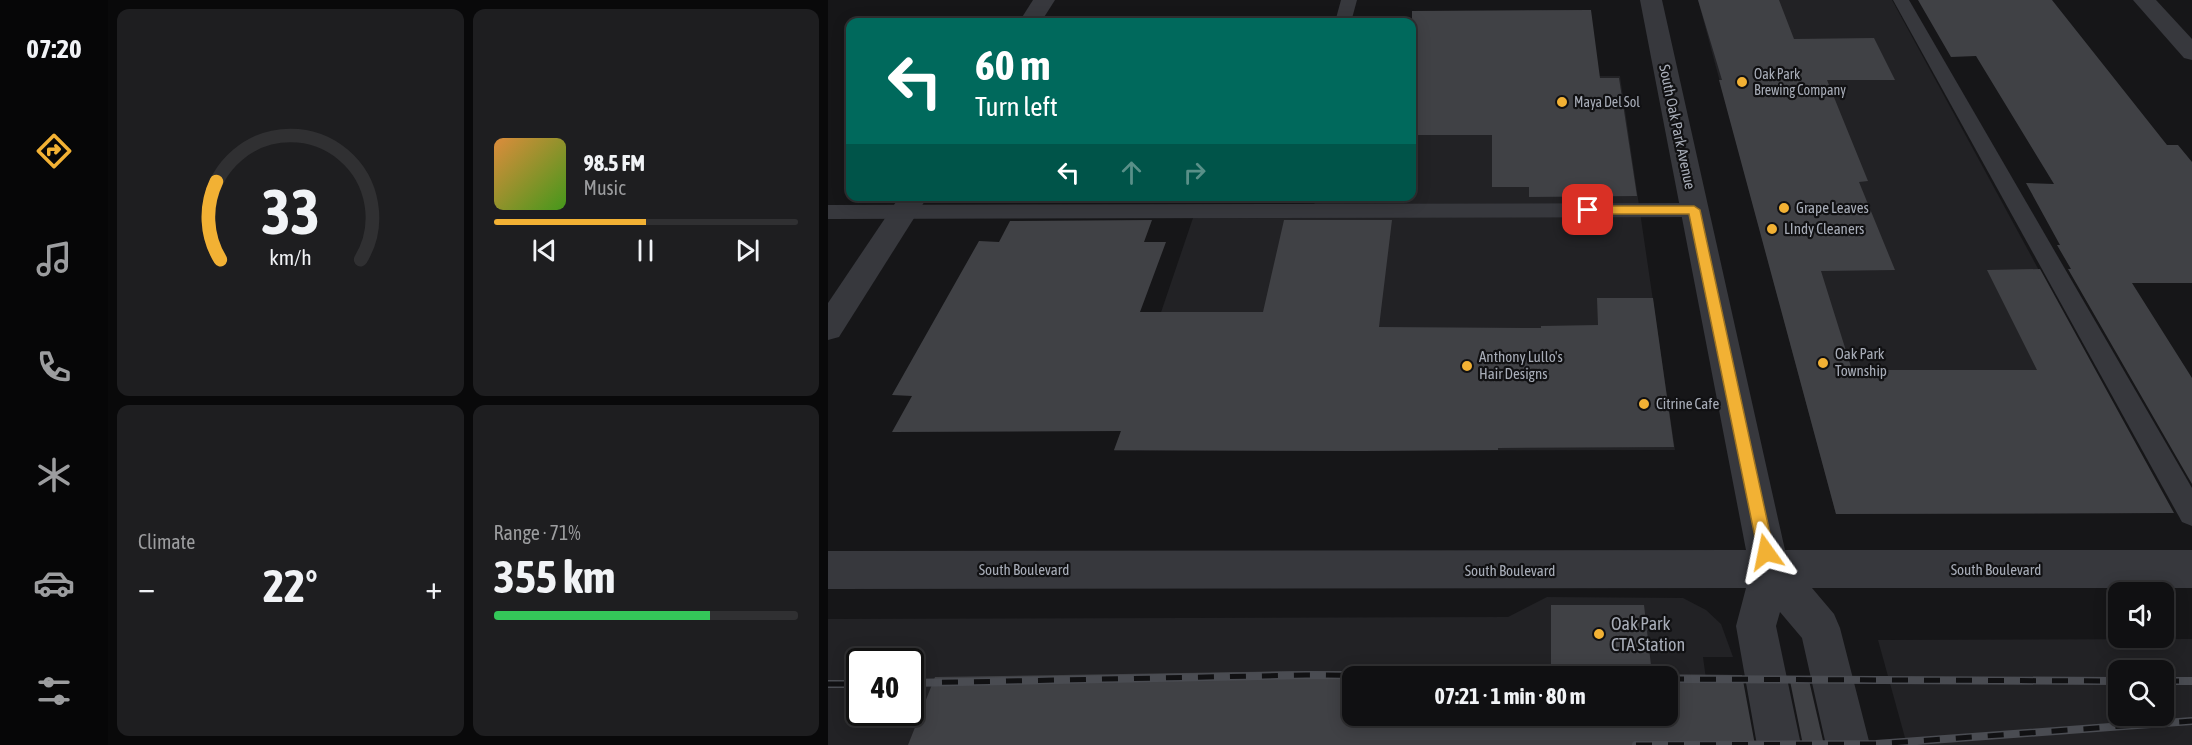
<!DOCTYPE html>
<meta charset="utf-8">
<style>
:root{--surface:#101012;--page:#1e1e20;--text:#f1f3f6;--muted:#9c9d9f;--line:#303032;--accent:#f2b134}
body{margin:0;font-family:"Asap Condensed",sans-serif;background:var(--page);color:var(--text);height:100vh;display:flex;flex-direction:column;font-size:22px;white-space:nowrap}
*{box-sizing:border-box;margin:0}
p{font-size:20px;color:var(--muted)}
.icon{flex:none;width:33px;height:33px;fill:none;stroke:currentColor;stroke-width:2;stroke-linecap:round;stroke-linejoin:round}
.map{position:relative;flex:1;overflow:hidden}
.sheet{display:flex;flex-direction:column;gap:9px;padding:9px;background:#09090a;width:720px}
.sheet>*{flex:none}
.guide{position:absolute;left:18px;top:18px;width:570px;height:183px;border-radius:12px;box-shadow:0 3px 15px #0003,0 0 0 2px var(--line);background:#00695c;color:#fff;overflow:hidden}
.buttons{position:absolute;left:1280px;top:582px;display:grid;gap:12px}
.buttons a{display:grid;place-items:center;width:66px;height:66px;border-radius:12px;background:var(--surface);box-shadow:0 3px 15px #0003,0 0 0 2px var(--line);font-size:30px}
.speed{position:absolute;left:18px;top:648px;display:flex;gap:12px;font-size:30px;font-weight:700;text-align:center}
.speed>*{display:grid;place-content:center;width:78px;height:78px;border-radius:50%;background:var(--surface);box-shadow:0 3px 15px #0003,0 0 0 2px var(--line);line-height:1}
.speed .limit{border:3px solid #111;border-radius:9px;background:#fff;color:#111}
.pin{position:absolute;display:grid;place-items:center;width:51px;height:51px;color:#fff;margin:-26px;border-radius:12px;box-shadow:0 3px 9px #0006}
.me{position:absolute;width:66px;margin:-33px;rotate:348deg;stroke-linejoin:round;filter:drop-shadow(0 0 4px #0008)}
.turn{display:flex;align-items:center;gap:21px;height:126px;padding:0 30px;font-size:27px}
.turn .icon{width:78px;height:78px;stroke-width:2.5}
.turn b{display:block;font-size:42px;line-height:51px}
.lanes{display:flex;align-items:center;height:57px;padding:0 30px;background:#0003;justify-content:center;gap:30px;direction:ltr}
.lanes .off{opacity:.35}
.big{font-size:45px;font-weight:700;line-height:1.1}
.sheet .tile{flex:1;display:flex;flex-direction:column;justify-content:center;gap:9px;min-width:0;padding:0 21px;border-radius:12px;background:var(--page)}
.sheet .dial{align-items:center;gap:0}
.dial svg{height:156px;overflow:visible;fill:none;stroke:var(--line);stroke-width:7;stroke-linecap:round;text-anchor:middle}
.dial text{fill:var(--text);stroke:none}
.song{display:flex;align-items:center;gap:18px}
.cover{width:72px;height:72px;border-radius:9px;background:linear-gradient(135deg,hsl(30 70% 55%),hsl(100 70% 35%))}
.played{height:6px;border-radius:3px;background:linear-gradient(90deg,var(--accent) 50%,var(--line) 50%)}
.keys{display:flex;justify-content:space-around;direction:ltr}
.heat{display:flex;justify-content:space-between;align-items:center;font-size:33px;direction:ltr}
.charge{height:9px;border-radius:4px;background:linear-gradient(90deg,#34c759 71%,var(--line) 0)}
.sheet .tiles{flex:1;display:grid;gap:9px;grid-template-columns:repeat(2,1fr)}
.trip{position:absolute;left:514px;top:666px;width:336px;height:60px;border-radius:12px;background:var(--surface);box-shadow:0 3px 15px #0003,0 0 0 2px var(--line);font-weight:700;line-height:60px;text-align:center}
main{display:flex;flex:1;min-height:0}
.tab-bar{display:flex;flex-direction:column;width:108px;justify-content:space-around;align-items:center;background:#060607;color:var(--muted)}
.tab-bar .icon{width:42px;height:42px}
.tab-bar .selected{color:var(--accent)}
.tab-bar b{font-size:27px;color:var(--text)}
.map>svg:first-child{display:block}
.built{fill:#222225;fill-rule:evenodd}
.building{fill:#404145;fill-rule:evenodd}
.lines{fill:none;stroke-linecap:round;stroke-linejoin:round}
.path{stroke:#3d3f44;stroke-width:4.5;stroke-dasharray:4 5;stroke-linecap:butt}
.service{fill:#37383d;fill-rule:evenodd}
.minor{fill:#37383d;fill-rule:evenodd}
.tertiary{fill:#37383d;fill-rule:evenodd}
.rail-casing{stroke:#4a4c52;stroke-width:8}
.rail{stroke:#111113;stroke-width:5;stroke-dasharray:16;stroke-linecap:butt}
.route{fill:#f2b134;stroke:#9d7322;stroke-width:1.5}
.poi-dot{fill:#f2b134;stroke:#111113;stroke-width:2}
.labels{text-anchor:middle;stroke-width:4.5;stroke-linejoin:round;paint-order:stroke}
.far-poi-label{font-size:14px;fill:#a8adb8;stroke:#111113;text-anchor:start}
.street-label{font-size:15px;fill:#a8adb8;stroke:#111113}
.poi-label{font-size:15px;fill:#a8adb8;stroke:#111113;text-anchor:start}
.near-poi-label{font-size:18px;fill:#a8adb8;stroke:#111113;text-anchor:start}
</style>
<main>
<nav class="tab-bar">
<b>07:20</b>
<svg class="icon selected" aria-label="directions" viewBox="0 0 24 24"><path d="M12 3l9 9-9 9-9-9zM9 14v-3h6M13 9l2 2-2 2"/></svg>
<svg class="icon" aria-label="music" viewBox="0 0 24 24"><path d="M9 18V5l10-2v13"/><circle cx="6" cy="18" r="3"/><circle cx="16" cy="16" r="3"/></svg>
<svg class="icon" aria-label="phone" viewBox="0 0 24 24"><path d="M5 4h4l2 5-3 2q2 4 5 5l2-3 5 2v4C11 20 4 13 5 4z"/></svg>
<svg class="icon" aria-label="climate" viewBox="0 0 24 24"><path d="M12 3v18M4 7l16 10M4 17L20 7"/></svg>
<svg class="icon" aria-label="car" viewBox="0 0 24 24"><path d="M5 17H2v-5l4-1 3-4h7l3 4 3 1v5h-3M9 17h6M6 11h13"/><circle cx="7" cy="17" r="2"/><circle cx="17" cy="17" r="2"/></svg>
<svg class="icon" aria-label="filters" viewBox="0 0 24 24"><path d="M4 7h16M4 17h16"/><circle cx="9" cy="7" r="2"/><circle cx="15" cy="17" r="2"/></svg>
</nav>
<section class="sheet">
<div class="tiles">
<div class="tile dial"><svg viewBox="0 0 100 80">
<path d="M14 69A42 42 0 1 1 86 69"/>
<path d="M14 69A42 42 0 0 1 12 29" stroke="#f2b134"/>
<text x="50" y="56" font-size="32" font-weight="700">33</text>
<text x="50" y="72" font-size="11">km/h</text>
</svg></div>
<div class="tile">
<div class="song"><i class="cover"></i><div><b>98.5 FM</b><p>Music</p></div></div>
<div class="played"></div>
<div class="keys"><svg class="icon" aria-label="previous" viewBox="0 0 24 24"><path d="M18 5L8 12l10 7zM5 5v14"/></svg><svg class="icon" aria-label="pause" viewBox="0 0 24 24"><path d="M8 5v14M16 5v14"/></svg><svg class="icon" aria-label="next" viewBox="0 0 24 24"><path d="M6 5l10 7-10 7zM19 5v14"/></svg></div>
</div>
<div class="tile"><p>Climate</p>
<div class="heat"><a>−</a><b class="big">22°</b><a>+</a></div>
</div>
<div class="tile"><p>Range · 71%</p><b class="big">355 km</b><div class="charge"></div></div>
</div>
</section>
<div class="map">
<svg width="1364" height="745" viewBox="0 0 1364 745">
<rect width="100%" height="100%" fill="#161618"/>
<!-- built -->
<g class="built">
<path d="M870,0H1064L1343,513L1008,514Z"/>
<path d="M584,76H792L847,450L286,451L366,215L484,214L488,197L584,196Z"/>
<path d="M719,597L855,598L878,610L893,624L905,657H875L887,745H0V619L680,617ZM32,662H82V712H32ZM525,676H840V716H525Z"/>
<path d="M1364,639V745H1079L1050,640ZM1335,670V716H1290V670Z"/>
</g>
<!-- building -->
<g class="building">
<path d="M870,0H951L966,39L1046,38L1067,80H999L1040,181L1031,182L1067,270L993,271L1024,370H1209L1159,270L1212,269L1346,513L1008,514L891,80H894Z"/>
<path d="M1090,0H1224L1339,145H1350L1364,162V283H1304L1364,378V484L1240,269H1243L1229,245H1232L1198,183L1226,184L1148,56L1123,57Z"/>
<path d="M763,10L772,78H791L809,196L701,197V187H664V135H584V11Z"/>
<path d="M324,220L316,242H338L312,312H435L456,220H564L551,327L713,328V326L770,325L769,298H825L846,447L670,448V450L535,451L286,450L293,431L64,432L84,396L64,395L151,241L171,242L182,221Z"/>
<path d="M723,605H816L824,674L914,675L927,745H80L107,677L480,671L723,673ZM525,676H840V716H525Z"/>
<path d="M961,676H980L996,745H975Z"/>
</g>
<g class="lines">
<!-- path -->
<path class="path" d="M819,628H829"/>
<!-- service -->
<g class="service">
<path d="M513,0H529L523,22H507Z"/>
<path d="M1065,0H1081L1364,488V526L1354,522Z"/>
<path d="M866,203L873,205L876,210L873,215L866,217L0,219V205Z"/>
</g>
<!-- minor -->
<g class="minor">
<path d="M205,0H227L213,22H191Z"/>
<path d="M1305,0H1328L1364,39V60L1356,58Z"/>
<path d="M72,196H100L11,337L0,340V303Z"/>
</g>
<!-- tertiary -->
<path class="tertiary" d="M812,0H834L957,550H1364V588H984L1006,614L1012,628L1042,745H998L974,638L952,612L948,626L973,745H929L908,626L918,588L0,589V551L918,550Z"/>
<defs>
<g id="rail">
<path d="M840,679L1290,681"/>
<path d="M1335,681H1364"/>
<path d="M82,683L478,675L645,676"/>
<path d="M0,684H32"/>
<path d="M808,745L1048,744L1364,721"/>
</g>
</defs>
<!-- rail casing -->
<use href="#rail" class="rail-casing"/>
<!-- rail -->
<use href="#rail" class="rail"/>
</g>
<!-- route -->
<path class="route" d="M760,206H866L872,210L946,552L943,557L938,559L932,557L930,552L861,214H760L754,210Z"/>
<!-- markers -->
<g class="poi-dot">
<circle cx="914" cy="82" r="6"/>
<circle cx="734" cy="102" r="6"/>
<circle cx="956" cy="208" r="6"/>
<circle cx="944" cy="229" r="6"/>
<circle cx="995" cy="363" r="6"/>
<circle cx="639" cy="366" r="6"/>
<circle cx="816" cy="404" r="6"/>
<circle cx="771" cy="634" r="6"/>
</g>
<g class="labels">
<!-- far-poi labels -->
<g class="far-poi-label">
<text x="926" y="79">Oak Park<tspan x="926" dy="16">Brewing Company</tspan></text>
<text x="746" y="107">Maya Del Sol</text>
</g>
<!-- street labels -->
<g class="street-label">
<text transform="translate(849 127) rotate(78)" y="5">South Oak Park Avenue</text>
<text x="196" y="575">South Boulevard</text>
<text x="1168" y="575">South Boulevard</text>
<text x="682" y="576">South Boulevard</text>
</g>
<!-- poi labels -->
<g class="poi-label">
<text x="968" y="213">Grape Leaves</text>
<text x="956" y="234">LIndy Cleaners</text>
<text x="1007" y="359">Oak Park<tspan x="1007" dy="17">Township</tspan></text>
<text x="651" y="362">Anthony Lullo's<tspan x="651" dy="17">Hair Designs</tspan></text>
<text x="828" y="409">Citrine Cafe</text>
</g>
<!-- near-poi labels -->
<g class="near-poi-label">
<text x="783" y="630">Oak Park<tspan x="783" dy="21">CTA Station</tspan></text>
</g>
</g>
</svg>
<div class="buttons">
<a><svg class="icon" aria-label="sound" viewBox="0 0 24 24"><path d="M4 9h4l5-4v14l-5-4H4zM17 9q2 3 0 6"/></svg></a>
<a><svg class="icon" aria-label="search" viewBox="0 0 24 24"><circle cx="10" cy="10" r="6"/><path d="M15 15l6 6"/></svg></a>
</div>
<div class="speed"><div class="limit">40</div></div>
<div class="pin" style="left:760px;top:210px;background:#d93025"><svg class="icon" aria-label="arrive" viewBox="0 0 24 24"><path d="M6 21V4h12l-3 4 3 4H6"/></svg></div>
<svg class="me" style="left:938px;top:552px" viewBox="-20 -20 40 40"><path d="M0-17L14 15 0 8-14 15z" fill="#f2b134" stroke="#fff" stroke-width="4"/></svg>
<div class="trip">07:21 · 1 min · 80 m</div>
<div class="guide">
<div class="turn"><svg class="icon" aria-label="left" viewBox="0 0 24 24"><path d="M17 20v-9H6M10 6l-5 5 5 5"/></svg><div><b>60 m</b>Turn left</div></div>
<div class="lanes"><svg class="icon" aria-label="left" viewBox="0 0 24 24"><path d="M17 20v-9H6M10 6l-5 5 5 5"/></svg><svg class="icon off" aria-label="ahead" viewBox="0 0 24 24"><path d="M12 20V5M6 11l6-6 6 6"/></svg><svg class="icon off" aria-label="right" viewBox="0 0 24 24"><path d="M7 20v-9h11M14 6l5 5-5 5"/></svg></div>
</div>
</div>
</main>
